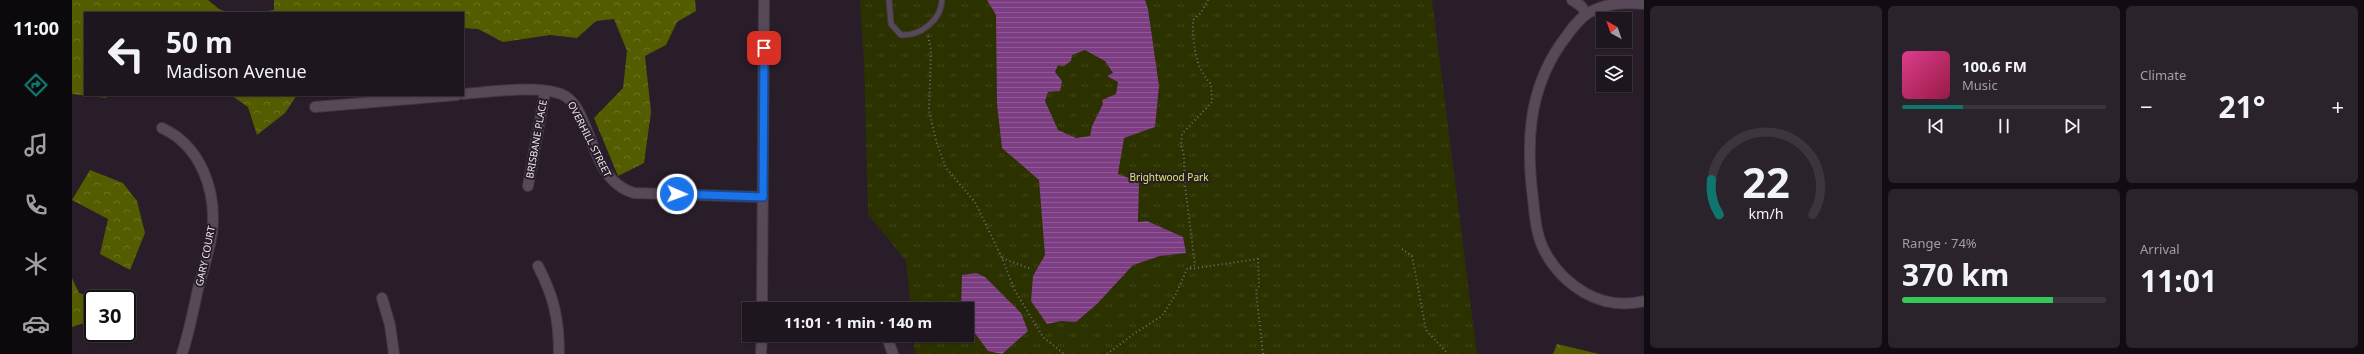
<!DOCTYPE html>
<meta charset="utf-8">
<style>
:root{--surface:#1e161f;--page:#2b232c;--text:#f1f3f6;--muted:#a19fa4;--line:#3c353d;--accent:#0f766e}
body{margin:0;font-family:"Noto Sans",sans-serif;background:var(--page);color:var(--text);height:100vh;display:flex;flex-direction:column;font-size:15px;white-space:nowrap}
*{box-sizing:border-box;margin:0}
p{font-size:13px;color:var(--muted)}
.icon{flex:none;width:22px;height:22px;fill:none;stroke:currentColor;stroke-width:2;stroke-linecap:round;stroke-linejoin:round}
.map{position:relative;flex:1;overflow:hidden}
.side{display:flex;flex-direction:column;gap:6px;padding:6px;background:#100c11;width:720px}
.side>*{flex:none}
.banner{position:absolute;left:12px;top:12px;width:380px;height:84px;border-radius:0px;box-shadow:0 1px 3px #0004,0 0 0 1px var(--line);background:#1e161f;color:var(--text);overflow:hidden}
.needle{width:26px;rotate:320deg}
.fabs{position:absolute;left:1524px;top:12px;display:grid;gap:8px}
.fabs a{display:grid;place-items:center;width:36px;height:36px;border-radius:0px;background:var(--surface);box-shadow:0 1px 3px #0004,0 0 0 1px var(--line);font-size:20px}
.speed{position:absolute;left:12px;top:290px;display:flex;gap:8px;font-size:20px;font-weight:700;text-align:center}
.speed>*{display:grid;place-content:center;width:52px;height:52px;border-radius:50%;background:var(--surface);box-shadow:0 1px 3px #0004,0 0 0 1px var(--line);line-height:1}
.speed .limit{border:2px solid #111;border-radius:6px;background:#fff;color:#111}
.pin{position:absolute;display:grid;place-items:center;width:34px;height:34px;color:#fff;margin:-17px;border-radius:8px;box-shadow:0 2px 6px #0006}
.me{position:absolute;width:44px;margin:-22px;rotate:92deg;stroke-linejoin:round;filter:drop-shadow(0 0 3px #0008)}
.turn{display:flex;align-items:center;gap:14px;height:84px;padding:0 16px;font-size:18px}
.turn .icon{width:52px;height:52px;stroke-width:2.5}
.turn b{display:block;font-size:28px;line-height:34px}
.big{font-size:30px;font-weight:700;line-height:1.1}
.side .tile{flex:1;display:flex;flex-direction:column;justify-content:center;gap:6px;min-width:0;padding:0 14px;border-radius:6px;background:var(--page)}
.side .dial{align-items:center;gap:0}
.dial svg{height:104px;overflow:visible;fill:none;stroke:var(--line);stroke-width:7;stroke-linecap:round;text-anchor:middle}
.dial text{fill:var(--text);stroke:none}
.song{display:flex;align-items:center;gap:12px}
.cover{width:48px;height:48px;border-radius:6px;background:linear-gradient(135deg,hsl(330 70% 55%),hsl(340 70% 35%))}
.played{height:4px;border-radius:2px;background:linear-gradient(90deg,var(--accent) 30%,var(--line) 30%)}
.keys{display:flex;justify-content:space-around;direction:ltr}
.heat{display:flex;justify-content:space-between;align-items:center;font-size:22px;direction:ltr}
.charge{height:6px;border-radius:3px;background:linear-gradient(90deg,#34c759 74%,var(--line) 0)}
.side .tiles{flex:1;display:grid;gap:6px;grid-template-columns:repeat(3,1fr)}
.tile:first-child{grid-row:span 2}
.trip{position:absolute;left:670px;top:302px;width:232px;height:40px;border-radius:0px;background:var(--surface);box-shadow:0 1px 3px #0004,0 0 0 1px var(--line);font-weight:700;line-height:40px;text-align:center}
main{display:flex;flex:1;min-height:0}
.dock{display:flex;flex-direction:column;width:72px;justify-content:space-around;align-items:center;background:#0c090c;color:var(--muted)}
.dock .icon{width:28px;height:28px}
.dock .current{color:var(--accent)}
.dock b{font-size:18px;color:var(--text)}
.map>svg:first-child{display:block}
.forest{fill:url(#forest-crowns)}
.park{fill:url(#park-tufts)}
.water{fill:url(#water-rules);fill-rule:evenodd}
.lines{fill:none;stroke-linecap:round;stroke-linejoin:round}
.lane-casing{stroke:#423843;stroke-width:7}
.street-casing{stroke:#423843;stroke-width:12}
.path{stroke:#746a75;stroke-width:2;stroke-dasharray:1 3;stroke-linecap:butt}
.lane{stroke:#574958;stroke-width:5}
.street{stroke:#574958;stroke-width:10}
.route-casing{stroke:#114b97;stroke-width:10}
.route{stroke:#1a73e8;stroke-width:7}
.labels{text-anchor:middle;stroke-width:4;stroke-linejoin:round;paint-order:stroke}
.street-label{font-size:10px;fill:#f0e8f0;stroke:#281d29}
.park-label{font-size:10px;fill:#daeb64;stroke:#281d29}
</style>
<main>
<nav class="dock">
<b>11:00</b>
<svg class="icon current" aria-label="directions" viewBox="0 0 24 24"><path d="M12 3l9 9-9 9-9-9zM9 14v-3h6M13 9l2 2-2 2"/></svg>
<svg class="icon" aria-label="music" viewBox="0 0 24 24"><path d="M9 18V5l10-2v13"/><circle cx="6" cy="18" r="3"/><circle cx="16" cy="16" r="3"/></svg>
<svg class="icon" aria-label="phone" viewBox="0 0 24 24"><path d="M5 4h4l2 5-3 2q2 4 5 5l2-3 5 2v4C11 20 4 13 5 4z"/></svg>
<svg class="icon" aria-label="climate" viewBox="0 0 24 24"><path d="M12 3v18M4 7l16 10M4 17L20 7"/></svg>
<svg class="icon" aria-label="car" viewBox="0 0 24 24"><path d="M5 17H2v-5l4-1 3-4h7l3 4 3 1v5h-3M9 17h6M6 11h13"/><circle cx="7" cy="17" r="2"/><circle cx="17" cy="17" r="2"/></svg>
</nav>
<div class="map">
<svg width="1572" height="354" viewBox="0 0 1572 354">
<defs>
<pattern id="forest-crowns" width="20" height="18" patternUnits="userSpaceOnUse"><rect width="20" height="18" fill="#545c00"/><path d="M2 6a3 3 0 1 1 6 0M12 15a3 3 0 1 1 6 0" fill="none" stroke="#6d7326"/></pattern>
<pattern id="park-tufts" width="24" height="20" patternUnits="userSpaceOnUse"><rect width="24" height="20" fill="#2c3100"/><path d="M3 7l-1-3M5 7V3M7 7l1-3M15 17l-1-3M17 17v-4M19 17l1-3" fill="none" stroke="#414519"/></pattern>
<pattern id="water-rules" width="6" height="5" patternUnits="userSpaceOnUse"><rect width="6" height="5" fill="#7c3d83"/><path d="M0 2.5h6" fill="none" stroke="#8f5995"/></pattern>
</defs>
<rect width="100%" height="100%" fill="#281d29"/>
<!-- forest -->
<g class="forest">
<path d="M0,0H136L147,9L157,13H13V95H34V98L0,94Z"/>
<path d="M202,0H623L624,11L605,22L594,45L573,56L579,112L572,163L546,176L522,118L551,88L555,51L542,19L524,21L505,38L478,35L431,42L406,29L391,28V13H182L202,10Z"/>
<path d="M159,95H225L213,113L185,135L176,107Z"/>
<path d="M18,170L51,183L65,201L73,233L58,270L28,254L36,219L0,200Z"/>
<path d="M0,278L7,293L27,299H21V320L0,327Z"/>
<path d="M1485,344L1527,354H1572H1481Z"/>
</g>
<!-- park -->
<path class="park" d="M788,0H1360L1405,354H843L841,335H895V309H839L834,261L796,214L792,63Z"/>
<!-- water -->
<g class="water">
<path d="M915,0H1073L1076,9L1087,86L1083,127L1052,138L1046,174L1067,182L1066,222L1075,221L1111,237L1114,253L1088,256L1061,265L1025,304L1004,322L989,321L975,324L959,301L961,276L973,255L967,180L930,148L925,104L924,15ZM1013,50L1033,61L1041,73L1035,76L1046,82L1044,94L1030,100L1031,104L1020,126L1018,136L1004,138L986,130L973,101L976,92L988,91L990,81L983,72L986,65L992,66L999,61L1000,55Z"/>
<path d="M904,273L913,277L949,313L956,331L930,354L916,351L895,322V309H889L890,275Z"/>
</g>
<g class="lines">
<defs>
<path id="lane" d="M817,0L819,24L829,35C849,36 869,20 870,0"/>
<g id="street">
<path d="M1500,0L1509,6L1515,14"/>
<path d="M1572,4C1552,2 1534,3 1516,13C1504,21 1496,34 1488,45C1456,92 1454,144 1461,199C1463,217 1464,234 1472,250C1481,268 1496,283 1513,293C1531,303 1552,306 1572,301"/>
<path d="M391,94C417,92 465,85 489,94C521,106 515,180 562,193L691,197"/>
<path d="M243,107L385,95"/>
<path d="M90,128C129,146 145,191 140,233C137,252 131,270 126,289C121,311 117,333 110,354"/>
<path d="M456,186L473,92"/>
<path d="M466,266C482,297 487,319 487,354"/>
<path d="M310,298L318,325L322,354"/>
<path d="M690,309L692,0"/>
<path d="M815,337L821,354"/>
<path d="M689,354L690,335"/>
</g>
</defs>
<!-- lane casing -->
<use href="#lane" class="lane-casing"/>
<!-- street casing -->
<use href="#street" class="street-casing"/>
<!-- path -->
<g class="path">
<path d="M856,36L859,50L857,110L864,141L874,168L903,202L930,258L942,289L971,337L992,354"/>
<path d="M1330,249L1340,256L1354,330L1376,354"/>
<path d="M930,258L959,269"/>
<path d="M1118,269L1186,259L1187,286L1184,291L1191,354"/>
<path d="M1035,354L1063,333L1090,316L1104,294L1115,269L1123,265L1113,186L1112,156L1109,145L1110,134L1140,102L1139,84C1122,66 1121,43 1121,20L1129,13L1136,0"/>
</g>
<!-- lane -->
<use href="#lane" class="lane"/>
<!-- street -->
<use href="#street" class="street"/>
</g>
<g class="lines">
<defs>
<path id="route" d="M605,194L691,197L692,48"/>
</defs>
<!-- route casing -->
<use href="#route" class="route-casing"/>
<!-- route -->
<use href="#route" class="route"/>
</g>
<g class="labels">
<!-- street labels -->
<g class="street-label">
<text transform="translate(464 139) rotate(-80)" y="4">BRISBANE PLACE</text>
<text transform="translate(518 139) rotate(63)" y="4">OVERHILL STREET</text>
<text transform="translate(133 256) rotate(-78)" y="4">GARY COURT</text>
</g>
<!-- park labels -->
<g class="park-label">
<text x="1097" y="181">Brightwood Park</text>
</g>
</g>
</svg>
<div class="fabs">
<a><svg class="needle" viewBox="-14 -14 28 28"><path d="M0-13l5 13h-10z" fill="#e53935"/><path d="M0 13l5-13h-10z" fill="#a19fa4"/></svg></a>
<a><svg class="icon" aria-label="layers" viewBox="0 0 24 24"><path d="M12 4l9 5-9 5-9-5zM3 14l9 5 9-5"/></svg></a>
</div>
<div class="speed"><div class="limit">30</div></div>
<div class="pin" style="left:692px;top:48px;background:#d93025"><svg class="icon" aria-label="arrive" viewBox="0 0 24 24"><path d="M6 21V4h12l-3 4 3 4H6"/></svg></div>
<svg class="me" style="left:605px;top:194px" viewBox="-20 -20 40 40"><circle r="17" fill="#1a73e8" stroke="#fff" stroke-width="3"/><path d="M0-11L8 9 0 5-8 9z" fill="#fff"/></svg>
<div class="trip">11:01 · 1 min · 140 m</div>
<div class="banner">
<div class="turn"><svg class="icon" aria-label="left" viewBox="0 0 24 24"><path d="M17 20v-9H6M10 6l-5 5 5 5"/></svg><div><b>50 m</b>Madison Avenue</div></div>
</div>
</div>
<section class="side">
<div class="tiles">
<div class="tile dial"><svg viewBox="0 0 100 80">
<path d="M14 69A42 42 0 1 1 86 69"/>
<path d="M14 69A42 42 0 0 1 8 42" stroke="#0f766e"/>
<text x="50" y="56" font-size="32" font-weight="700">22</text>
<text x="50" y="72" font-size="11">km/h</text>
</svg></div>
<div class="tile">
<div class="song"><i class="cover"></i><div><b>100.6 FM</b><p>Music</p></div></div>
<div class="played"></div>
<div class="keys"><svg class="icon" aria-label="previous" viewBox="0 0 24 24"><path d="M18 5L8 12l10 7zM5 5v14"/></svg><svg class="icon" aria-label="pause" viewBox="0 0 24 24"><path d="M8 5v14M16 5v14"/></svg><svg class="icon" aria-label="next" viewBox="0 0 24 24"><path d="M6 5l10 7-10 7zM19 5v14"/></svg></div>
</div>
<div class="tile"><p>Climate</p>
<div class="heat"><a>−</a><b class="big">21°</b><a>+</a></div>
</div>
<div class="tile"><p>Range · 74%</p><b class="big">370 km</b><div class="charge"></div></div>
<div class="tile"><p>Arrival</p><b class="big">11:01</b></div>
</div>
</section>
</main>
